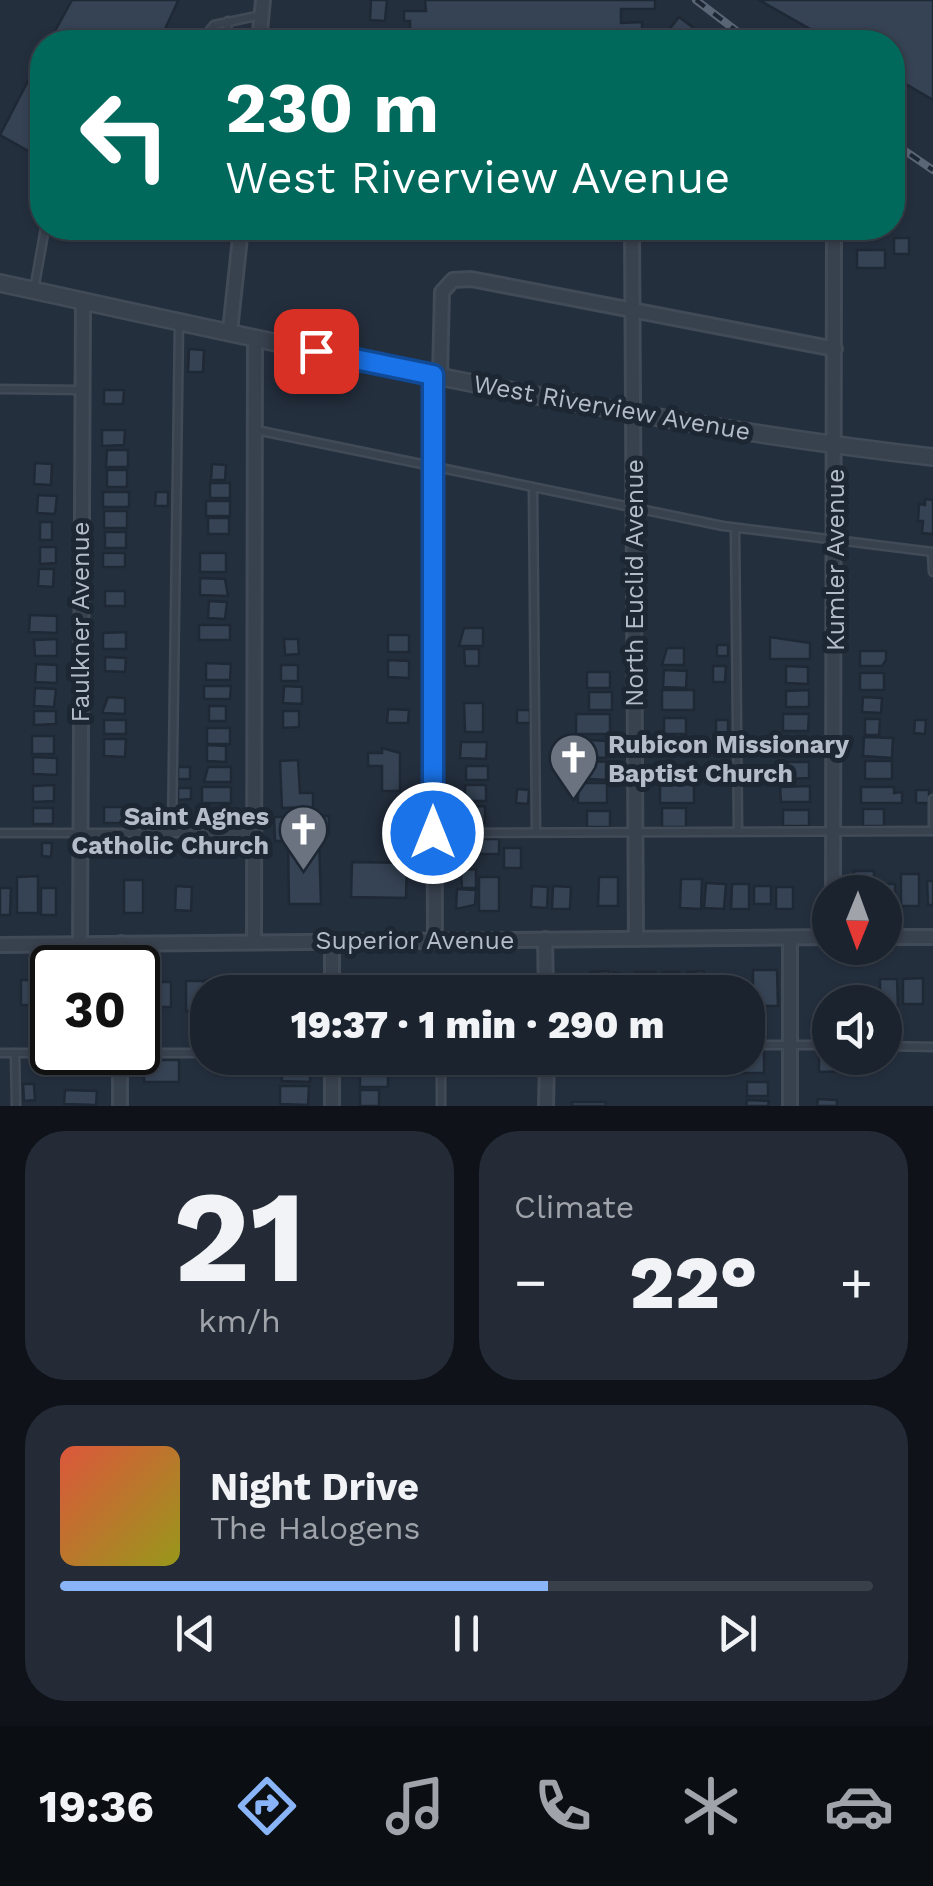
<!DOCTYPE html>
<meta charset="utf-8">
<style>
:root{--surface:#1b232e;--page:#242b36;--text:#f1f3f6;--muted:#a0a4aa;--line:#39404a;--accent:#8ab4f8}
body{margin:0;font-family:"Work Sans",sans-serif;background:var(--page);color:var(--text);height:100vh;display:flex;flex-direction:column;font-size:38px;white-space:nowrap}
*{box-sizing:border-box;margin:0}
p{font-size:32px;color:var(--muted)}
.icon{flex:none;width:55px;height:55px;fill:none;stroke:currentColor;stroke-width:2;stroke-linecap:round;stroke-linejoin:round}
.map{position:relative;height:1106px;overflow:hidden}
.panel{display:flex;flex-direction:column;gap:25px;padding:25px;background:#0f1319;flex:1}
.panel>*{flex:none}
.hud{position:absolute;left:30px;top:30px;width:875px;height:210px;border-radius:40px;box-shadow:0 2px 8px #0004,0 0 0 2px var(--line);background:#00695c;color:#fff;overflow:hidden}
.needle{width:65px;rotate:181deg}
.controls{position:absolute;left:812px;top:875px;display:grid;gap:20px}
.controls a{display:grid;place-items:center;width:90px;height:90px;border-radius:50%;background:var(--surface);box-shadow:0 2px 8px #0004,0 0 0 2px var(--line);font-size:50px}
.speed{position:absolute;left:30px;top:945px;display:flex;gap:20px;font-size:50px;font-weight:700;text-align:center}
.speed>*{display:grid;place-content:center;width:130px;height:130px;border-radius:50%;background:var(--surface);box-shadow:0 2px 8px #0004,0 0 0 2px var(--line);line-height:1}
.speed .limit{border:5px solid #111;border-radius:15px;background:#fff;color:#111}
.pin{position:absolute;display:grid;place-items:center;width:85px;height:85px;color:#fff;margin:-42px;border-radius:20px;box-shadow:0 5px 15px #0006}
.me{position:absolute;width:110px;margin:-55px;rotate:0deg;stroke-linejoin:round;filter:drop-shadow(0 0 8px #0008)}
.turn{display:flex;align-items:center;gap:35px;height:210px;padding:0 30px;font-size:45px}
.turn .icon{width:130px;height:130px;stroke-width:2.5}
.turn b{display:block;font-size:70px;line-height:85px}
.big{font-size:75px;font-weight:800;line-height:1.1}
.panel .widget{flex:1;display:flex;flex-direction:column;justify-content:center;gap:15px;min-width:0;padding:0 35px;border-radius:40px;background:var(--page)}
.panel .dial{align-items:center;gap:0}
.dial b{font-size:130px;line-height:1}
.song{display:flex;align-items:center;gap:30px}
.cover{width:120px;height:120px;border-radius:15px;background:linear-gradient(135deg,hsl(10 70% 55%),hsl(60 70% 35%))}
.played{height:10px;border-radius:5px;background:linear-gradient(90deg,var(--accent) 60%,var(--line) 60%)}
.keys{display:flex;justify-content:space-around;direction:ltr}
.heat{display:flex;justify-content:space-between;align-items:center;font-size:55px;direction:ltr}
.panel .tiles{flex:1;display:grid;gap:25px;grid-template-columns:1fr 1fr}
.widget:last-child{grid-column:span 2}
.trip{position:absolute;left:190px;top:975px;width:575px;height:100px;border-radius:40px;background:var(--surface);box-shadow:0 2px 8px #0004,0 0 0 2px var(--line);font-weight:800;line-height:100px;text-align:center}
.dock{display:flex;height:160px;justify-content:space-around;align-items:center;background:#0b0e12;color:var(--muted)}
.dock .icon{width:70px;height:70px}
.dock .active{color:var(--accent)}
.dock b{font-size:45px;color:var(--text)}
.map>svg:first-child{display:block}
.building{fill:#364354;stroke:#1f2835;stroke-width:2.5}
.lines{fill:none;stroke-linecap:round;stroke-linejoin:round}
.service-casing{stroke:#414a57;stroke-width:11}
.minor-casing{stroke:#414a57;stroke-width:18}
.tertiary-casing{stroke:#414a57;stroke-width:20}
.service{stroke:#38414e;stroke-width:6}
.minor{stroke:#38414e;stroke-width:12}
.tertiary{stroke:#38414e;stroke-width:15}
.rail-casing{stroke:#5a6575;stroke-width:8}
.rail{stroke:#1d2633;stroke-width:4;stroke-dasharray:11;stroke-linecap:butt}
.route-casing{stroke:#114b97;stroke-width:25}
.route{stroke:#1a73e8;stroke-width:18}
.labels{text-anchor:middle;stroke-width:10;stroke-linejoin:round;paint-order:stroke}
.street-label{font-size:25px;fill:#b4bcc9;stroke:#1d2633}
.poi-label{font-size:25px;font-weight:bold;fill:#b4bcc9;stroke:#1d2633;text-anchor:start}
</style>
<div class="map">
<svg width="933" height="1106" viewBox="0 0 933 1106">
<rect width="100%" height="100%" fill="#242f3e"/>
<!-- building -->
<g class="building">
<path d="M72,0H176L178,1L159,42H49Z"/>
<path d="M371,0H387L385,21L370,20Z"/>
<path d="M425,0H655V9H621V23L642,22V42H410V21H404V11H426Z"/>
<path d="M759,0H933V100L892,76V42H833Z"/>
<path d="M679,17L699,32L691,42L668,31Z"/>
<path d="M42,54V171L34,166L39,157L0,135Z"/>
<rect x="894" y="238" width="15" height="16"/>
<rect x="857" y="250" width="28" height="18"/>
<path d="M189,349L204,350L203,372H188Z"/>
<path d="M104,390H124L123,404H104Z"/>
<path d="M102,430H125L124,445L102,446Z"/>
<path d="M107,450H128V467H106Z"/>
<path d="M35,463L52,464L51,485L34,484Z"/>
<path d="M212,464L226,465L225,480H211Z"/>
<rect x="107" y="470" width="20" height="17"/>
<rect x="210" y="483" width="20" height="15"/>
<rect x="103" y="492" width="26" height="15"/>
<path d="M156,492H168V506H155Z"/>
<path d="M38,495L57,496L55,514L37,513Z"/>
<path d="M925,499L933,500V534L922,533L923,521H918L919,504L925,505Z"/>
<rect x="206" y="501" width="24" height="15"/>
<rect x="104" y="511" width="23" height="17"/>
<rect x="208" y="518" width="21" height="16"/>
<rect x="40" y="522" width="12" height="18"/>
<rect x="105" y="532" width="21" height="16"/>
<path d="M40,547H56V563L40,564Z"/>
<rect x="103" y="553" width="22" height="14"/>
<rect x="200" y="553" width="26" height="19"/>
<path d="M39,569H54L53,587L38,586Z"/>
<path d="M200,578L225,579L228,596L200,595Z"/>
<rect x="105" y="591" width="20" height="15"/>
<path d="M209,601L227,602L225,619L208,618Z"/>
<path d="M30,615L57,616V633L29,632Z"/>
<rect x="199" y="625" width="31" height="15"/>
<path d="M464,628H483V646H459Z"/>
<path d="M126,632V649H103V633Z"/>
<rect x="388" y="635" width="21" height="17"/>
<path d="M770,637L810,643V659H770Z"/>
<path d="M57,639V656H35L34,640Z"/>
<path d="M284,639H298L299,654L285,655Z"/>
<rect x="717" y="645" width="11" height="11"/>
<path d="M667,648H684V665H662Z"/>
<path d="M464,649H479V666H465Z"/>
<path d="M860,651H886V660L882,666H860Z"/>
<path d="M105,657L126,658L125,672L105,671Z"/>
<path d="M388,660L409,661V678L388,677Z"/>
<path d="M206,663L231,664L230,680H206Z"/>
<path d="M36,664L57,665V683L35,682Z"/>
<rect x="281" y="665" width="17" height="16"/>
<path d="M713,666H726L725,682H713Z"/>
<path d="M786,666L808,667V684L786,683Z"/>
<path d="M664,670L687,671L686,688L663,687Z"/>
<rect x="587" y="672" width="23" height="16"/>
<rect x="860" y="673" width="24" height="17"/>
<path d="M204,686H231L230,699H204Z"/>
<path d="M284,686L302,687V704L283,703Z"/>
<path d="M35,688L56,689L54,707L34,706Z"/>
<rect x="662" y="690" width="32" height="20"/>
<path d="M809,690V707H786V691Z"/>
<rect x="589" y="692" width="23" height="18"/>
<path d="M108,697L125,698V714L102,713Z"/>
<path d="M863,697L882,698L881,713L862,712Z"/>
<path d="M464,703H483V732H465Z"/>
<rect x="209" y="706" width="17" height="15"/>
<path d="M388,709L409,710L408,723H387Z"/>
<rect x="517" y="710" width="13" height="13"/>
<path d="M34,711H56V724L34,725Z"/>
<path d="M283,711H299V727L283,728Z"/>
<rect x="576" y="714" width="34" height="20"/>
<path d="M783,714H809L808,731H783Z"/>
<rect x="664" y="718" width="22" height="16"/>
<path d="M865,719H880L879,735H865Z"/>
<rect x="104" y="720" width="22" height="14"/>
<path d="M716,720H728V732L716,733Z"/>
<path d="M915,720H926L925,734L914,733Z"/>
<rect x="207" y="728" width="23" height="16"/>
<rect x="32" y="736" width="22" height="18"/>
<path d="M664,737L685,738L684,752L663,751Z"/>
<path d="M864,737L893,738L892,758L863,756Z"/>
<path d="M785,738H805V755H786Z"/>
<path d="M104,739H126L125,757L104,756Z"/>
<path d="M589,740L607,741L606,758L588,757Z"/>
<path d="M461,742H487L486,759L460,758Z"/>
<path d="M207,745L226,746V762L207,761Z"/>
<path d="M382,748L400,753V791H382V766H368V753H382Z"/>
<path d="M33,757L57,758V775L33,774Z"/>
<path d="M298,760L300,793H313V807L282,808L280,761Z"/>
<path d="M588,761L610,762L609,780L587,779Z"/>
<rect x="865" y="761" width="27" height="18"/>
<path d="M787,762H809V778L788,779Z"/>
<rect x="466" y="766" width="22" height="14"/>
<rect x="178" y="767" width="12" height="12"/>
<path d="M208,767H231V782H204Z"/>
<rect x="578" y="783" width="29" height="20"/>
<path d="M694,784V803H660V785Z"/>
<path d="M54,785V801L33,802V786Z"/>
<rect x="465" y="785" width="21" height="16"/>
<path d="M810,786V802H781L780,787Z"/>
<rect x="202" y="787" width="29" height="16"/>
<path d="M861,787H894V793L902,792V803H861Z"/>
<path d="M178,788H191V799L178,800Z"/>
<path d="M517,789L529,790L528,804L516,803Z"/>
<rect x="916" y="790" width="13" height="13"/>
<path d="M485,806V823H461V807Z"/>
<path d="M104,807H126L127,823H104Z"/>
<rect x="33" y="808" width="20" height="16"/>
<rect x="196" y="808" width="34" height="16"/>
<rect x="662" y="808" width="24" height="19"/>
<rect x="863" y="809" width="21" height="17"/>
<rect x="783" y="810" width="26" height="16"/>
<rect x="587" y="811" width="23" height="16"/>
<path d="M329,816V835H319L321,904H289L288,841H275L274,817Z"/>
<path d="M476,839L473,864H456L455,840Z"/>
<rect x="479" y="839" width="20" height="15"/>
<path d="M42,843H52L51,857L42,856Z"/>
<rect x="127" y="844" width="13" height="13"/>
<rect x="504" y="848" width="17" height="20"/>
<path d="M352,862L407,863L406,898L351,897Z"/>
<path d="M476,869V888H462L461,870Z"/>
<rect x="854" y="871" width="20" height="21"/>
<rect x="901" y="874" width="18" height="32"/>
<path d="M38,876V913H17V877Z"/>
<rect x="479" y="877" width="20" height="34"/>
<path d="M599,877H618V906H598Z"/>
<path d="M681,879H702L701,909L680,908Z"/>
<rect x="124" y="880" width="19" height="33"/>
<path d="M927,881H933V905H928Z"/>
<path d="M706,883L726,884L724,909L704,908Z"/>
<path d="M732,884H749V909H731Z"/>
<path d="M878,884H895V901H885Z"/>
<path d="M176,886L192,887L191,911L175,910Z"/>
<path d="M532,886L548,887L547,908L531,907Z"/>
<path d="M553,886L571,887L570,909H552Z"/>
<rect x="754" y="886" width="17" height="18"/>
<rect x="776" y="887" width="17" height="22"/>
<path d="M0,888H11L10,915H0Z"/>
<rect x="41" y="888" width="15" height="27"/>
<path d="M457,889L476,890L475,905L456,909Z"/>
<path d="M753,970H777L778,1006H753Z"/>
<path d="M609,971V992H590V972Z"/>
<path d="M704,971V992H687V972Z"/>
<path d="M613,972L632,976V992H613Z"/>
<rect x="635" y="972" width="21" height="20"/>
<rect x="662" y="972" width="18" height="20"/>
<path d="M486,975L506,976L505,992H485Z"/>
<path d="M449,976V981H459V992H440V977Z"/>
<path d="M508,976H529L530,992H509Z"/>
<rect x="708" y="976" width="18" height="16"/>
<rect x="274" y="978" width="17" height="14"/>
<path d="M296,978H314L313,992H296Z"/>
<path d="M923,978V1004H903V979Z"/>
<path d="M248,979V992H229V980Z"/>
<rect x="463" y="979" width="20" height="13"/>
<path d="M880,979H897L898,1006L880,1002Z"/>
<rect x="21" y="980" width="16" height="25"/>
<path d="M206,980H225V992H208V1015Z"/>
<rect x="253" y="980" width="19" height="12"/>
<rect x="186" y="981" width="18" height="30"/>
<rect x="43" y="982" width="9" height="29"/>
<rect x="151" y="982" width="20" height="25"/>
<path d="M754,1028H766V1039L754,1040Z"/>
<path d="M748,1052H764V1073H740L739,1058H748Z"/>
<path d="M819,1053L849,1058V1071L819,1072Z"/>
<path d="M361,1058H386V1062L361,1061Z"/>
<rect x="490" y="1058" width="30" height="18"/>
<rect x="577" y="1058" width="30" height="17"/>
<rect x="144" y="1060" width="35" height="22"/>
<path d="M282,1063H310V1082L282,1081Z"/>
<rect x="360" y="1068" width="28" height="19"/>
<rect x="747" y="1082" width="21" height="14"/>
<path d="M23,1084H34L35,1100L24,1101Z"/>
<path d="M280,1086H309L308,1105L280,1104Z"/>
<path d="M65,1090L97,1091L96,1105L64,1104Z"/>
<rect x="360" y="1090" width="19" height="16"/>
<path d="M818,1099L837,1100V1106H817Z"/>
<path d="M747,1100L769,1101L768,1106H746Z"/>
<rect x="572" y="1102" width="34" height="4"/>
</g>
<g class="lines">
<defs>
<g id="service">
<path d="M200,42L214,25L261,15"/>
<path d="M226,42L228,21"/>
<path d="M34,290L45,228"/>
<path d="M0,389L80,390"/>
<path d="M256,430L723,526L933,552"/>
<path d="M533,487L536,832"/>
<path d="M735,528L738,831"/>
<path d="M932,552L933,572"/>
<path d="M933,831V799"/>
<path d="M0,833H252"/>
<path d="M172,833L179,322"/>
<path d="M434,833L933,831"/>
<path d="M748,1045H830"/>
<path d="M885,1046L933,1047"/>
<path d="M0,1053H208"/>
<path d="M15,1053L16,1106"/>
<path d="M441,1106V1058"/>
</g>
<g id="minor">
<path d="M259,42L263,0"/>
<path d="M632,228L636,939"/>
<path d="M230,331L241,228"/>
<path d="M433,375L435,940"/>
<path d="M440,376L442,292L453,280L471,279L835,349"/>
<path d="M833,892L834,228"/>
<path d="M885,937H933"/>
<path d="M790,938V1106"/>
<path d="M545,939L546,992"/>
<path d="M254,941L255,338"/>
<path d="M332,941V992"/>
<path d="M80,943L83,301"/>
<path d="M0,945L830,937"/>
<path d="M121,968V943"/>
<path d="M120,1052V1106"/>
<path d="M332,1106V1058"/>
<path d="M546,1106L547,1058"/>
</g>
<path id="tertiary" d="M0,283C309,350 619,421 933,457"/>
</defs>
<!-- service casing -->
<use href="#service" class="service-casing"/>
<!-- minor casing -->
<use href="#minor" class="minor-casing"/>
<!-- tertiary casing -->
<use href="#tertiary" class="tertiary-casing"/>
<!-- service -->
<use href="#service" class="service"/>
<!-- minor -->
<use href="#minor" class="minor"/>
<!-- tertiary -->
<use href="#tertiary" class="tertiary"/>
<defs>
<g id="rail">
<path d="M696,0L751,42"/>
<path d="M892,142L933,170"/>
</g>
</defs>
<!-- rail casing -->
<use href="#rail" class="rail-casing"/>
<!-- rail -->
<use href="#rail" class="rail"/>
</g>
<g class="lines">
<defs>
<path id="route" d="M316,351L433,375V833"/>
</defs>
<!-- route casing -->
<use href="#route" class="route-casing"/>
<!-- route -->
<use href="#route" class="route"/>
</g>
<!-- icons -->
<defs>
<symbol id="church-pin" viewBox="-11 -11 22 30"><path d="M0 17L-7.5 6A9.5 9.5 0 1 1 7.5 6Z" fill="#6b7280" stroke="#1d2633"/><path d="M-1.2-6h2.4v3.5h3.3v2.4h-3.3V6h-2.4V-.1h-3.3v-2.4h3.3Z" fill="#fff"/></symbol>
</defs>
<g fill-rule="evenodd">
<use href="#church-pin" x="546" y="730" width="55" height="75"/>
<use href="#church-pin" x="276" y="802" width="55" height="75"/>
</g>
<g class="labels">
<!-- street labels -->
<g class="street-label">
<text transform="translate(612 407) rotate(10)" y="9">West Riverview Avenue</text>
<text transform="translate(835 560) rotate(-90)" y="9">Kumler Avenue</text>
<text transform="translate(634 583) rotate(-90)" y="9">North Euclid Avenue</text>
<text transform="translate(80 622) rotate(-90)" y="9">Faulkner Avenue</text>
<text x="415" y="949">Superior Avenue</text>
</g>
<!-- poi labels -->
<g class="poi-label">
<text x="608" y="753">Rubicon Missionary<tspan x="608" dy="29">Baptist Church</tspan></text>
<text x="269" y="825" text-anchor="end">Saint Agnes<tspan x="269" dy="29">Catholic Church</tspan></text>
</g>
</g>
</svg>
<div class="controls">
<a><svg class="needle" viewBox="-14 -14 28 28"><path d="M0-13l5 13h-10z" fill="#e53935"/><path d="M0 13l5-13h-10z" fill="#a0a4aa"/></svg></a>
<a><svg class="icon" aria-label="sound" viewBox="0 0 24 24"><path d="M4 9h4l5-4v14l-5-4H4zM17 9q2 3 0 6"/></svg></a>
</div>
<div class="speed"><div class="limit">30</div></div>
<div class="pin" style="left:316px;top:351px;background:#d93025"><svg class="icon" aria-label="arrive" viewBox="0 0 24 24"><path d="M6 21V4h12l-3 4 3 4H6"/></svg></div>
<svg class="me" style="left:433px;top:833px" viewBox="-20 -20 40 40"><circle r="17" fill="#1a73e8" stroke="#fff" stroke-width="3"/><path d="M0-11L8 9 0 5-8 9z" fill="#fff"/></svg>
<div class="trip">19:37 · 1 min · 290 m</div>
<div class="hud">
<div class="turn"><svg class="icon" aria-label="left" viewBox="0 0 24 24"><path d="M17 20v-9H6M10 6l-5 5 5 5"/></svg><div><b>230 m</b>West Riverview Avenue</div></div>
</div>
</div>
<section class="panel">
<div class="tiles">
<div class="widget dial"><b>21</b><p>km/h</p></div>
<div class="widget"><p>Climate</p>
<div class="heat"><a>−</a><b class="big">22°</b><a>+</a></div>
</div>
<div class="widget">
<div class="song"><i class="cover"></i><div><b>Night Drive</b><p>The Halogens</p></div></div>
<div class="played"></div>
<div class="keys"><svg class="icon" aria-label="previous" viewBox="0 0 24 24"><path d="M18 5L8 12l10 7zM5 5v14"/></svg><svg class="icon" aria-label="pause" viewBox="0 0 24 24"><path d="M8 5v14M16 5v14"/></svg><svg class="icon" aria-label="next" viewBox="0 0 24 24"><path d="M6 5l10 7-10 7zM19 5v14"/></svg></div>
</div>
</div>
</section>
<nav class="dock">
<b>19:36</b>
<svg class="icon active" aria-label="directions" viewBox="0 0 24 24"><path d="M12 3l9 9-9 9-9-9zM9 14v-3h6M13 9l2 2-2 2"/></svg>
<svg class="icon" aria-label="music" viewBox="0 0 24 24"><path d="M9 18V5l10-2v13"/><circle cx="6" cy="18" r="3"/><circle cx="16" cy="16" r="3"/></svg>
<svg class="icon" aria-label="phone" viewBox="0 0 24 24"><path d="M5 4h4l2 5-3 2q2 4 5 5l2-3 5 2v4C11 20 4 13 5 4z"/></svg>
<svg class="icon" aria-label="climate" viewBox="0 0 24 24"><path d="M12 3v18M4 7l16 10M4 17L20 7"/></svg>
<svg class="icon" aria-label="car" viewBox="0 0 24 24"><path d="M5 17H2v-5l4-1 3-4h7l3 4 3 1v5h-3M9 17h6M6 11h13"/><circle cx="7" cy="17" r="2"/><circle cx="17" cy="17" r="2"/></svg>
</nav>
